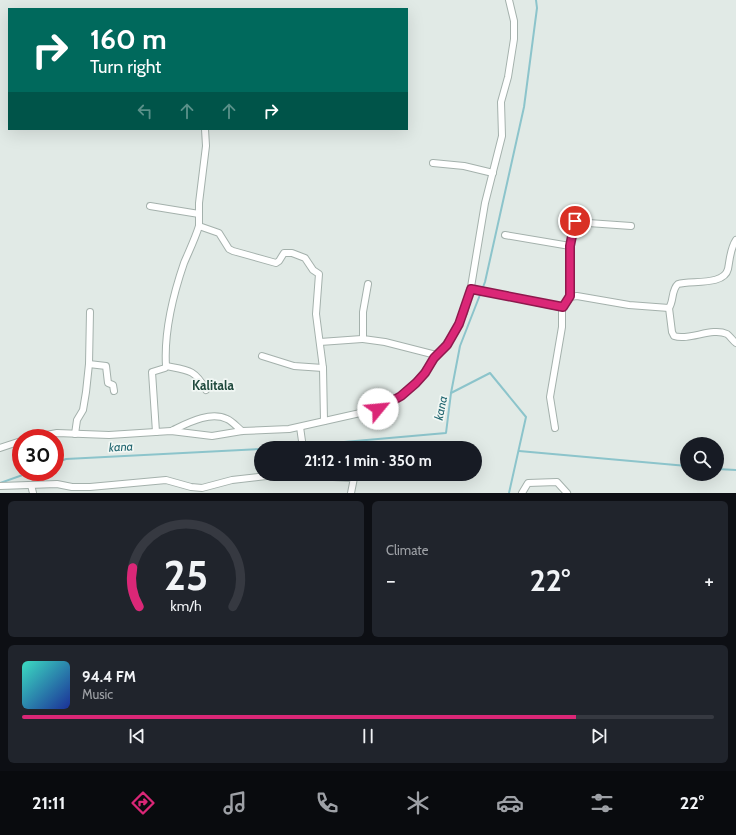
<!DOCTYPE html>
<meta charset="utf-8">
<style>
:root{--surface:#171b24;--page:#20242c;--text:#f1f3f6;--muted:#9ea1a6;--line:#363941;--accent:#db2777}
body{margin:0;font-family:Cabin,sans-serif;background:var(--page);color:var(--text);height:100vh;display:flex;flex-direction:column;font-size:15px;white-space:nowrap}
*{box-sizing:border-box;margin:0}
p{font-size:13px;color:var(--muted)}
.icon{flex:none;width:22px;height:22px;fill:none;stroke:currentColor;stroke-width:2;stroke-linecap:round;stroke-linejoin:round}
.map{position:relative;height:493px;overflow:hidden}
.details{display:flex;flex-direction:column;gap:8px;padding:8px;background:#0d0f14;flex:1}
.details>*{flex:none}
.hud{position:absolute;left:8px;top:8px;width:400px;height:122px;border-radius:0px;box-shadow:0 4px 16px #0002;background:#00695c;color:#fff;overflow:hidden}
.buttons{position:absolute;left:680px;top:437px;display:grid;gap:8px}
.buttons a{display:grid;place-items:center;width:44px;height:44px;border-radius:50%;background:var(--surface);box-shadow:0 4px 16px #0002;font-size:20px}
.speed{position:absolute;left:12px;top:429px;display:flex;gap:8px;font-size:20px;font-weight:700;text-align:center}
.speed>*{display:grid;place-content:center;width:52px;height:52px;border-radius:50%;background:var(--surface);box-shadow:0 4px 16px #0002;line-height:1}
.speed .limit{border:6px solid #d22;background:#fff;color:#111}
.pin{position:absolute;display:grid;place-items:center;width:34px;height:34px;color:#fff;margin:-17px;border:2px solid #fff;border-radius:50%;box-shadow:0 1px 4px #0007}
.me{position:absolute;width:44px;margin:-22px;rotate:62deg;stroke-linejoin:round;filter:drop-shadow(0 0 3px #0008)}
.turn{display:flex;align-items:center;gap:14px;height:84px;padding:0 16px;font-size:18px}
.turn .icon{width:52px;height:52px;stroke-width:2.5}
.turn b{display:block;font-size:28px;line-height:34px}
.lanes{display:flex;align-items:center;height:38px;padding:0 16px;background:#0003;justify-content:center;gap:20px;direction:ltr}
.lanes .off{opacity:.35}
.big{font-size:30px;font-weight:800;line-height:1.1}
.details .tile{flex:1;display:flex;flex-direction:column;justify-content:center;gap:6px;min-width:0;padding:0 14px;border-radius:6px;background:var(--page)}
.details .dial{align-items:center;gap:0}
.dial svg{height:104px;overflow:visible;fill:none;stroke:var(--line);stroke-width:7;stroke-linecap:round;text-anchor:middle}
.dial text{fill:var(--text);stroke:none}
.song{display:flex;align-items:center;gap:12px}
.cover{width:48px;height:48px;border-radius:6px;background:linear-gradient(135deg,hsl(170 70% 55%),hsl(230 70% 35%))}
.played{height:4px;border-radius:2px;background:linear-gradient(90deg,var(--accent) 80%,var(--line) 80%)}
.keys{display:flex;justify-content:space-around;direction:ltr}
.heat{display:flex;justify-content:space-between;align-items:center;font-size:22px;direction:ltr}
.details .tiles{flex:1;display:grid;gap:8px;grid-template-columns:1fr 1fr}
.tile:last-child{grid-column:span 2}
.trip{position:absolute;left:254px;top:441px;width:228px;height:40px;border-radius:20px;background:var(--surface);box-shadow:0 4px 16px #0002;font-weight:800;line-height:40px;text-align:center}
.tab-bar{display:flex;height:64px;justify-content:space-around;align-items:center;background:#090b0e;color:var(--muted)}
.tab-bar .icon{width:28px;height:28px}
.tab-bar .active{color:var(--accent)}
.tab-bar b{font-size:18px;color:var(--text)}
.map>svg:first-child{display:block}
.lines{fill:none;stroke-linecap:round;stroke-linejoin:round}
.stream{stroke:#8cc4cb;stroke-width:2}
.minor-casing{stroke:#a4b1ac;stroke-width:8}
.minor{stroke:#fff;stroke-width:6}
.route-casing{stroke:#8e194d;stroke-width:10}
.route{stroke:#db2777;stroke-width:7}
.labels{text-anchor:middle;stroke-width:3.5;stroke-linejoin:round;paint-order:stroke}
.water-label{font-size:12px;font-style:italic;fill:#226670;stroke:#f1f7f4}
.quarter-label{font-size:13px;font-weight:bold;fill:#204a3e;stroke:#f1f7f4}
</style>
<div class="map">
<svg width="736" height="493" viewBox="0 0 736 493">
<rect width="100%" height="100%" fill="#e1eae6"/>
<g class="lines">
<!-- stream -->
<g class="stream">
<path d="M451,393L460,346L485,282L524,107L537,8L536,0"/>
<path d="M276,448L446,433L451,393L490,373L526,417L509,493"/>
<path d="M519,451L687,466"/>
<path d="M55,463L66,459L261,449"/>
<path d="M717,469L736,470"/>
<path d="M0,483L31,472"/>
</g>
<defs>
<g id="minor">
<path d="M205,129L206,146L199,203V226L219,233L229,249L233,251L276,263L279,261L284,253H292L305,258L313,270L319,274L316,314L323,368L324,421"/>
<path d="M433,163L464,166L493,173"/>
<path d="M150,206L199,214"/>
<path d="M505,235L570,246"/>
<path d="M368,284L363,312V339L385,342L436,355"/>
<path d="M471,289L560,307H563L570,297L577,296L629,305L669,308C674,301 671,290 678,284C691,280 724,286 728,269C730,259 730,249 736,240"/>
<path d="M570,297V249L574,222L631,226"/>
<path d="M669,308L672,332L674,336C689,341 712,327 727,334C730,336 733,341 736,343"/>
<path d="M320,342L362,339"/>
<path d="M262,356L294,366L323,368"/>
<path d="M89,364L106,366L108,383L113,385L114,391"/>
<path d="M166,366C187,370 195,369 206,390"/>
<path d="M300,427L303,448"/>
<path d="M555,428L550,397L562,327V307"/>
<path d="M173,430C188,423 210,411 227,419C232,421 237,427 242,431"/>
<path d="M156,432L152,372L165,368L166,366C164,333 173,295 184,263C189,251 195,239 199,226"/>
<path d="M75,434L77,420L83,410L86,392L89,364L90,312"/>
<path d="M30,438L57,433L109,435L171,431L212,436L242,431L289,429L378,409L401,396L416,383L453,335L464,313L471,287L485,203L502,136L501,102L508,77L514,39V21L509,0"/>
<path d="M0,448L21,441"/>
<path d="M328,474L333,477L354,478L351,493"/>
<path d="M31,485L33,493"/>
<path d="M0,486L57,484L72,487H90L166,480L191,487L202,488L232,480L283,474"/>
<path d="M522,493L528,483L557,482L567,493"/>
</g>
</defs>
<!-- minor casing -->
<use href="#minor" class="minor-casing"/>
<!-- minor -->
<use href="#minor" class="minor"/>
</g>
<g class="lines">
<defs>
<path id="route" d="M378,409L401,396L416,383L425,373L434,358L447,345L459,324L471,289L563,307L570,296V246L575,221"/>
</defs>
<!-- route casing -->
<use href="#route" class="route-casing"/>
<!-- route -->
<use href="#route" class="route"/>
</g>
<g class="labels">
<!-- water labels -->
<g class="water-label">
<text transform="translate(441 408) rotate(-79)" y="4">kana</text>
<text transform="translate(121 447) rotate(-3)" y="4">kana</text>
</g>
<!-- quarter labels -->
<g class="quarter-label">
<text x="213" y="390">Kalitala</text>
</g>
</g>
</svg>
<div class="buttons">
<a><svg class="icon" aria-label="search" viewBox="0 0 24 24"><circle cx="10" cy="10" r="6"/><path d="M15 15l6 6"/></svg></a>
</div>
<div class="speed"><div class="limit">30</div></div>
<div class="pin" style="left:575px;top:221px;background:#d93025"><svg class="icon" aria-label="arrive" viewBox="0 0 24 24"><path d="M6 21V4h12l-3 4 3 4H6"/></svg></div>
<svg class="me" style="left:378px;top:409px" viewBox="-20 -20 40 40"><circle r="19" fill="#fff"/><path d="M0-13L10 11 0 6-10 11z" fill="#db2777"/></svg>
<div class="trip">21:12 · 1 min · 350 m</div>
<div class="hud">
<div class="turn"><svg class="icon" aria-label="right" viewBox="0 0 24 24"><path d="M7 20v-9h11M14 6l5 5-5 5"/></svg><div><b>160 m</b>Turn right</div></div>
<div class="lanes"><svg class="icon off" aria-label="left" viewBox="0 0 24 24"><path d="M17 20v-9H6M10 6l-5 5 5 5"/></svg><svg class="icon off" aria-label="ahead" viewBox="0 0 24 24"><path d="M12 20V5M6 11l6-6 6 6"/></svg><svg class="icon off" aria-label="ahead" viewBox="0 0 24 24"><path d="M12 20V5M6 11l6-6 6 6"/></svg><svg class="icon" aria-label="right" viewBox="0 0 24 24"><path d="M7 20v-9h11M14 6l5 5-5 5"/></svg></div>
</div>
</div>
<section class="details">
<div class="tiles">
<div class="tile dial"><svg viewBox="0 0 100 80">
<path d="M14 69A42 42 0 1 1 86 69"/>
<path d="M14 69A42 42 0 0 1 9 39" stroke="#db2777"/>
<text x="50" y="56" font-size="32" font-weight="700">25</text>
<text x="50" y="72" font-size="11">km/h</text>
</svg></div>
<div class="tile"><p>Climate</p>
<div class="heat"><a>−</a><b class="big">22°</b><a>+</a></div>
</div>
<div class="tile">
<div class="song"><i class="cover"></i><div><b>94.4 FM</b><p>Music</p></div></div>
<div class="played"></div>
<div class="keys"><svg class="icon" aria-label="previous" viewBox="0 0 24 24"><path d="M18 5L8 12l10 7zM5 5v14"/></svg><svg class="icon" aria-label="pause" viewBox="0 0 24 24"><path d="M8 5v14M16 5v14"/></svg><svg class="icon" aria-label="next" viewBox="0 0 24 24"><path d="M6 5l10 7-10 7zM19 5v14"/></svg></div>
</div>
</div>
</section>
<nav class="tab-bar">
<b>21:11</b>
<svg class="icon active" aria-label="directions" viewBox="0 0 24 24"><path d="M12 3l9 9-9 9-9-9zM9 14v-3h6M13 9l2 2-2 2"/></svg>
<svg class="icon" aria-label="music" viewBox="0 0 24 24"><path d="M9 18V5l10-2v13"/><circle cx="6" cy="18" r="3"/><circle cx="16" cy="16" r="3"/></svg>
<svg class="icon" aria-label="phone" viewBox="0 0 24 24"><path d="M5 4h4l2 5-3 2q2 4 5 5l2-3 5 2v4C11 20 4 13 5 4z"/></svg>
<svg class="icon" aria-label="climate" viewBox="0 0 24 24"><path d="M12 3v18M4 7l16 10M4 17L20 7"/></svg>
<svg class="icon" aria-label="car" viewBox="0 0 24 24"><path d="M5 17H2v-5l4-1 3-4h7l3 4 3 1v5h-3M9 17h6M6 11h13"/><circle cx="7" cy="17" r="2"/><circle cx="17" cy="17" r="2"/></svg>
<svg class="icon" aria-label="filters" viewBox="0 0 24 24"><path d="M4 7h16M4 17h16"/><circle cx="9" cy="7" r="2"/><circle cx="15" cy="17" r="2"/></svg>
<b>22°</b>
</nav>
